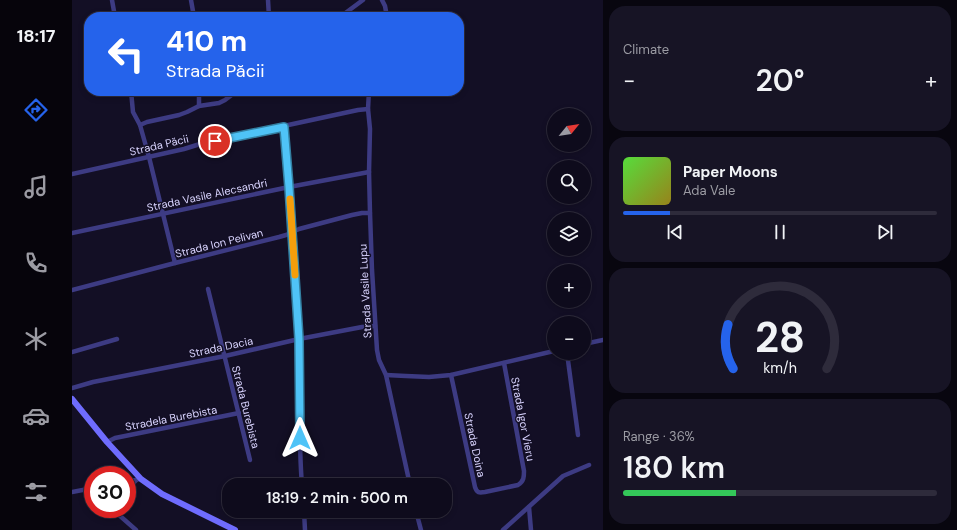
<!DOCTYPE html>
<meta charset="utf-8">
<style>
:root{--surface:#0e0b1c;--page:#171425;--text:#f1f3f6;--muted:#9b9ba3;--line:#2e2b3b;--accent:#2563eb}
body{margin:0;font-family:"DM Sans",sans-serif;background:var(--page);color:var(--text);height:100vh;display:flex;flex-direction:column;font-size:15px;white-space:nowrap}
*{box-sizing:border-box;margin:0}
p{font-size:13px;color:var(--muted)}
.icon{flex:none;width:22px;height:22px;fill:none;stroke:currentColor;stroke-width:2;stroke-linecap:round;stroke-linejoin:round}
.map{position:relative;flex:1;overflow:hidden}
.side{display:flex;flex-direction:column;gap:6px;padding:6px;background:#08060f;width:354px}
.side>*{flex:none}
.guide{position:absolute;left:12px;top:12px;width:380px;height:84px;border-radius:16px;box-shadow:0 2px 6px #0003,0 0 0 1px var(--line);background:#2563eb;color:#fff;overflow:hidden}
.needle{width:26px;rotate:60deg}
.fabs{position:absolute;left:475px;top:108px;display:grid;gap:8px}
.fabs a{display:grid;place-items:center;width:44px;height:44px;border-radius:50%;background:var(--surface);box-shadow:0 2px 6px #0003,0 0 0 1px var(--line);font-size:20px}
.speed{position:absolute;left:12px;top:466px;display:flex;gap:8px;font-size:20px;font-weight:700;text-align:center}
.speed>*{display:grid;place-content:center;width:52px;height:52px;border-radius:50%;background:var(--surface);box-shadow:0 2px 6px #0003,0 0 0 1px var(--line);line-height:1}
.speed .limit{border:6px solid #d22;background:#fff;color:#111}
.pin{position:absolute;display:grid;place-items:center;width:34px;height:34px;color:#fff;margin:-17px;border:2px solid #fff;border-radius:50%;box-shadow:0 1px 4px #0007}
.me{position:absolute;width:44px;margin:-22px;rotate:0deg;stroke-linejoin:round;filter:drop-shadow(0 0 3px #0008)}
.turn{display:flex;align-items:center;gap:14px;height:84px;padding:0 16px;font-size:18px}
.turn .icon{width:52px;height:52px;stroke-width:2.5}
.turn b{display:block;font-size:28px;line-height:34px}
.big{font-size:30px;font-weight:600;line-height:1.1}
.side .tile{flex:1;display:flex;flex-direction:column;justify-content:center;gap:6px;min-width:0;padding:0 14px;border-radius:16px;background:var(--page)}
.side .dial{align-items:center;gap:0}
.dial svg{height:104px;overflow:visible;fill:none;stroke:var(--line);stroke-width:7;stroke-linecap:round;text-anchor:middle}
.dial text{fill:var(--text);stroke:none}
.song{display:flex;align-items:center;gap:12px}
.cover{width:48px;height:48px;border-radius:6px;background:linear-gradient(135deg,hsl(110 70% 55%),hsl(50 70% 35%))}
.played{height:4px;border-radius:2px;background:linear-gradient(90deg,var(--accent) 15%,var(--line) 15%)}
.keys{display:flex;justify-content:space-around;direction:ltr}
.heat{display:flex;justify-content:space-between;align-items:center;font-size:22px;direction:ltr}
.charge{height:6px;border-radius:3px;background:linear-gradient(90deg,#34c759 36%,var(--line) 0)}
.trip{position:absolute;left:150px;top:478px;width:230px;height:40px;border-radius:16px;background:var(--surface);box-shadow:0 2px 6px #0003,0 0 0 1px var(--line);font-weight:600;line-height:40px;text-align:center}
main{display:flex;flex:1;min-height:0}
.menu{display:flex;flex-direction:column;width:72px;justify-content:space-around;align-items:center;background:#06040b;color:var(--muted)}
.menu .icon{width:28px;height:28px}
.menu .active{color:var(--accent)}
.menu b{font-size:18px;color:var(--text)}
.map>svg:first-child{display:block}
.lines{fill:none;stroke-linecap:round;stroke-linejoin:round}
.street{stroke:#3d3b83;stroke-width:4.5}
.secondary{stroke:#6f6cfd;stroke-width:6}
.route-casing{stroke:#337fa1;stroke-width:10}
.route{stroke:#4fc3f7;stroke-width:7}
.slow{stroke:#f59e0b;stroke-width:7}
.labels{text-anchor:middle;stroke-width:3;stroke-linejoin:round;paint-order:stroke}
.street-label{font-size:11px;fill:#d8d3fe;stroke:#130f25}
</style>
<main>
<nav class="menu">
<b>18:17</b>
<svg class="icon active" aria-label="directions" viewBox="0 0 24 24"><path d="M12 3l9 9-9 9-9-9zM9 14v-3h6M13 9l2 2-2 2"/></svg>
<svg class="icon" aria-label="music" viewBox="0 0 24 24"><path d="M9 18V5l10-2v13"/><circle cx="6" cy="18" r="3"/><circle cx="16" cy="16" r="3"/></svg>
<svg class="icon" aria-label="phone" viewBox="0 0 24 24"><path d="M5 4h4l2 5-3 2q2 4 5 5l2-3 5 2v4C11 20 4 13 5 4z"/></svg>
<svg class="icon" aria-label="climate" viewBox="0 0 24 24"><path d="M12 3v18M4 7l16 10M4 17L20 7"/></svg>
<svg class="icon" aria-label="car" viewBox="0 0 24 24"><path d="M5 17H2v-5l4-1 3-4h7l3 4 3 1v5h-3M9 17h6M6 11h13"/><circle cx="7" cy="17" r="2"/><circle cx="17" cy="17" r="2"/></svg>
<svg class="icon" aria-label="filters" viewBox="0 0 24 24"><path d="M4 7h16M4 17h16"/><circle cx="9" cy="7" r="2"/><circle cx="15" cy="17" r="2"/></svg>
</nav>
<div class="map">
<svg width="531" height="530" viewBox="0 0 531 530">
<rect width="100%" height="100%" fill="#130f25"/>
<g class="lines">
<!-- street -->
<g class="street">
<path d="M40,0L43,17"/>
<path d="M119,0L122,17"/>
<path d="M196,0L197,17"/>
<path d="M310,0L313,6L315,17"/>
<path d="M268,17L291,0"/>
<path d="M59,91L61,112L68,125L77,157L103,263"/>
<path d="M127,91V106"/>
<path d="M297,91L296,109L298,129L297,172L298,213L300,270L305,350L307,360L314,375L338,485"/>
<path d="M68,125L75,122L107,115L115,112L127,106L147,103L153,100L165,91"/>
<path d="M212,127C217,200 224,274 227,348C229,394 226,439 230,485"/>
<path d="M0,174L112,149L128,144L286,110L296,109"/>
<path d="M0,233L217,187L297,172"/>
<path d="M136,289L178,460"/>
<path d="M0,290L103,263L207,237L214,235L227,229L280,215L290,213H298"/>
<path d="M512,344L531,340"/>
<path d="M0,352L45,339"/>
<path d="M495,353L506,435"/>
<path d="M314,375L334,376L357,377L379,375L482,351"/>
<path d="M379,375L403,487C405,493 407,493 413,492L446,485C452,481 452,477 452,471L432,363"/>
<path d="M0,388L21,382L153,356L227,339L290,327L303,326"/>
<path d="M35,442L43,438L167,413"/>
<path d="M55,481L65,480"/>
<path d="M55,491L64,480"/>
<path d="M0,492L21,488"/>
<path d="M457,507L459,530"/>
<path d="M45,509L47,515L64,530"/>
<path d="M232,511L233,530"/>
<path d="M344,511L349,530"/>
<path d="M431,530L491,476L517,465"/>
</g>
<!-- secondary -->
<path class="secondary" d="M0,399L35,442L69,479L90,494L163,530"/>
</g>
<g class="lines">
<defs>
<path id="route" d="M143,141L212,127L217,187L227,339L228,438"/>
</defs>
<!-- route casing -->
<use href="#route" class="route-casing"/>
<!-- route -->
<use href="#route" class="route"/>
<!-- slow -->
<path class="slow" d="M218,199L223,275"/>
</g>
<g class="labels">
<!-- street labels -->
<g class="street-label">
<text transform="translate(87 145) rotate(-13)" y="4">Strada Păcii</text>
<text transform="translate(135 195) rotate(-12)" y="4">Strada Vasile Alecsandri</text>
<text transform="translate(147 243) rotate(-14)" y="4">Strada Ion Pelivan</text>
<text transform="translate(293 291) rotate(-93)" y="4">Strada Vasile Lupu</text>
<text transform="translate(149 347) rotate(-12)" y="4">Strada Dacia</text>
<text transform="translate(174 407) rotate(76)" y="4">Strada Burebista</text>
<text transform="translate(99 418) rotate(-11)" y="4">Stradela Burebista</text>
<text transform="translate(451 419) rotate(79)" y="4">Strada Igor Vieru</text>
<text transform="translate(403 445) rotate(78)" y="4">Strada Doina</text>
</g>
</g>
</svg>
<div class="fabs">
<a><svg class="needle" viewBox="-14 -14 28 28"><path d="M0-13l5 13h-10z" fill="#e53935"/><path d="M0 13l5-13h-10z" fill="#9b9ba3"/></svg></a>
<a><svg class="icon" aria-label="search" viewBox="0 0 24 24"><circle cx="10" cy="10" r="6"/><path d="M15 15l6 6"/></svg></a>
<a><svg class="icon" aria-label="layers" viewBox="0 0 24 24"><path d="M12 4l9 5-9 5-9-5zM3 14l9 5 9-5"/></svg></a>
<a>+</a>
<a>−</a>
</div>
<div class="speed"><div class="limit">30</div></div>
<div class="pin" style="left:143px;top:141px;background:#d93025"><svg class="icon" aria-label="arrive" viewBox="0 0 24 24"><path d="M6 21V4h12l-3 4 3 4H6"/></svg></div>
<svg class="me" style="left:228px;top:438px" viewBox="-20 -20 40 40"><path d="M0-17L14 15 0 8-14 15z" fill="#4fc3f7" stroke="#fff" stroke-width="4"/></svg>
<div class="trip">18:19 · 2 min · 500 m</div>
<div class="guide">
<div class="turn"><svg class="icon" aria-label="left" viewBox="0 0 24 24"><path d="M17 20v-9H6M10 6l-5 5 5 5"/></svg><div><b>410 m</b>Strada Păcii</div></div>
</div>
</div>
<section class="side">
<div class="tile"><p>Climate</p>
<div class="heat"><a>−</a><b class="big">20°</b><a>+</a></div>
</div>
<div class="tile">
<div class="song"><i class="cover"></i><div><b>Paper Moons</b><p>Ada Vale</p></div></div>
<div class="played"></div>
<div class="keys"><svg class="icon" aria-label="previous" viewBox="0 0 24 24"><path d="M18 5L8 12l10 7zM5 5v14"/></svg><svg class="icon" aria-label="pause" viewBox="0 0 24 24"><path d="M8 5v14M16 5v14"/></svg><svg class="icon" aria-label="next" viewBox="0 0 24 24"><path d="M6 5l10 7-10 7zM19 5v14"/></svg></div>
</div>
<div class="tile dial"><svg viewBox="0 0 100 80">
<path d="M14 69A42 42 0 1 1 86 69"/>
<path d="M14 69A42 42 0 0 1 10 35" stroke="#2563eb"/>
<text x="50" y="56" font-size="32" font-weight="700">28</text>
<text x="50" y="72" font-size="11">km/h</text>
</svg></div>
<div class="tile"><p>Range · 36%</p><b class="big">180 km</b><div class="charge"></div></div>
</section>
</main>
